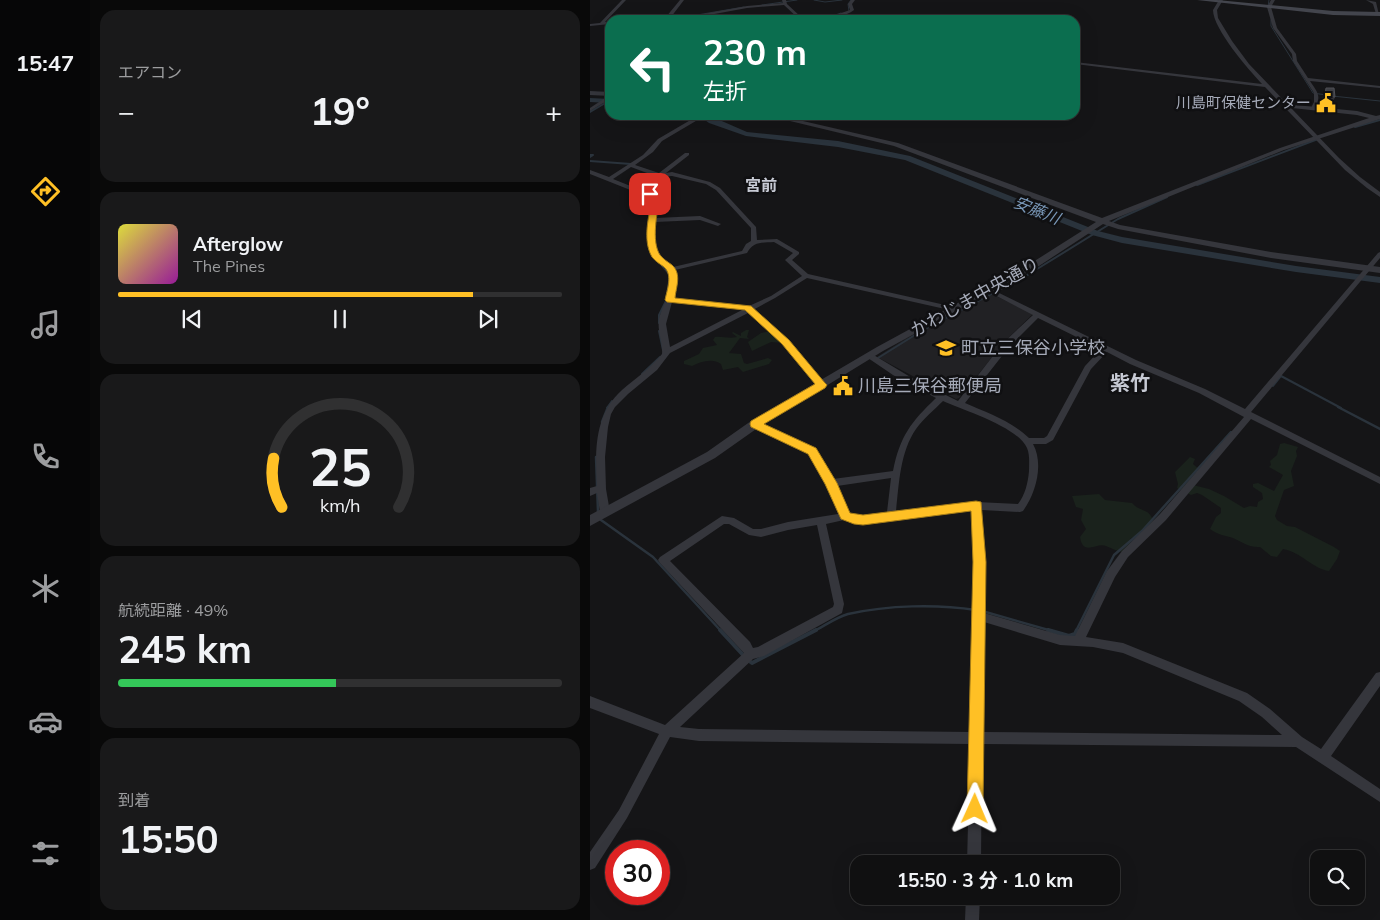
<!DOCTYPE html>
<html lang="ja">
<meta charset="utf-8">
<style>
:root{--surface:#101011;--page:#19191a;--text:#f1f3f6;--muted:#9c9d9f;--line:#303031;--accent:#ffc025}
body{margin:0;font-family:Mulish,"Noto Sans JP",sans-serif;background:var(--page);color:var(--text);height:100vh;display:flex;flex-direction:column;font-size:19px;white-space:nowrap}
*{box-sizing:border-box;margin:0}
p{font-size:16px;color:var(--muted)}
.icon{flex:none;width:28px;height:28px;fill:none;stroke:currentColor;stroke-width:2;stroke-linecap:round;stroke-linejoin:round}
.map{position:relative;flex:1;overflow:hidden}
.drawer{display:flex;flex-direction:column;gap:10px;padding:10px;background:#090909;width:500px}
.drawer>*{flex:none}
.guide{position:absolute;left:15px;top:15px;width:475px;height:105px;border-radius:15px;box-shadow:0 5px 20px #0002,0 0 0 1px var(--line);background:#0b6e4f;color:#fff;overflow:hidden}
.tools{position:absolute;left:720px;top:850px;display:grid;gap:10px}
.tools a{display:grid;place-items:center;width:55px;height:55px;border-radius:10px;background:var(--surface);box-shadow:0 5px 20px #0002,0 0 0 1px var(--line);font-size:25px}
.speed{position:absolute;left:15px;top:840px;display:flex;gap:10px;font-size:25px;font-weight:700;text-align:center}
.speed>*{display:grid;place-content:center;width:65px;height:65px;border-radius:50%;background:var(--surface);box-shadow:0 5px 20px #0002,0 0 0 1px var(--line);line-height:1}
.speed .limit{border:8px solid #d22;background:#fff;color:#111}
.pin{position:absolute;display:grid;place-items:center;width:42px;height:42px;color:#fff;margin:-21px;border-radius:10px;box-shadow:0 2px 8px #0006}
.me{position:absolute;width:55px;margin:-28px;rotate:1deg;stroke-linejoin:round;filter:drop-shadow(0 0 4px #0008)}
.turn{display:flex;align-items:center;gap:18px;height:105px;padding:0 15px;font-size:22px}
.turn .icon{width:65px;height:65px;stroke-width:2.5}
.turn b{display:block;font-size:35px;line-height:42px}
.big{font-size:38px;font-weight:700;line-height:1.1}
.drawer .tile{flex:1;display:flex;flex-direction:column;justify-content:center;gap:8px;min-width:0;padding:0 18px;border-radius:15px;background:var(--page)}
.drawer .dial{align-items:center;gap:0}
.dial svg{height:130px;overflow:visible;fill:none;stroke:var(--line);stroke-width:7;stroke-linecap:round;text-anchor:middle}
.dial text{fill:var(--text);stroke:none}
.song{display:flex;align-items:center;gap:15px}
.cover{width:60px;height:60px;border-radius:8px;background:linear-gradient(135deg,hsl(60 70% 55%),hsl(300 70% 35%))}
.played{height:5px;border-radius:2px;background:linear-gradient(90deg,var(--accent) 80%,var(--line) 80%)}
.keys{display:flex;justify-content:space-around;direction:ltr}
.heat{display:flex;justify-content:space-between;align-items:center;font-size:28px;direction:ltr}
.charge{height:8px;border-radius:4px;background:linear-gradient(90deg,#34c759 49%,var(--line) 0)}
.trip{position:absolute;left:260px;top:855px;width:270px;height:50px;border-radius:15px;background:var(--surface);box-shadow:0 5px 20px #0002,0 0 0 1px var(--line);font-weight:700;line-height:50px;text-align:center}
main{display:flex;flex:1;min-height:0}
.dock{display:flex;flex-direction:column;width:90px;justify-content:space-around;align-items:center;background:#060607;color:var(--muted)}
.dock .icon{width:35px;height:35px}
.dock .active{color:var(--accent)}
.dock b{font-size:22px;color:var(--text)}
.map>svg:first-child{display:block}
.built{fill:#212124}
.green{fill:#1a221c}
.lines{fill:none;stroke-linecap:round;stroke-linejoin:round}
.stream-far3{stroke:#2a333c;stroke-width:1}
.stream-far2{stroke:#2a333c;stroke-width:2}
.stream-far1{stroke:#2a333c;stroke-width:2.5}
.stream{stroke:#2a333c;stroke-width:4}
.river{fill:#2a333c;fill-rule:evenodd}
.minor{fill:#35363c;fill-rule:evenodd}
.tertiary{fill:#35363c;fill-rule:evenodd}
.secondary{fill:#43454d;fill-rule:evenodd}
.wall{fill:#313135}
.building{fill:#3d3e43;stroke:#4e4f55}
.route{fill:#ffc025;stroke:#a67d18}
.labels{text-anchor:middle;stroke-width:5;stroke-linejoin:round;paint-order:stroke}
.far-poi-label{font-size:15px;fill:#a5aab8;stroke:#101012;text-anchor:end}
.far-quarter-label{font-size:16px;font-weight:bold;fill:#c7cad4;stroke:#101012}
.far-water-label{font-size:16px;font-style:italic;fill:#7997b7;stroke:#101012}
.street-label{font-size:18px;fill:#a5aab8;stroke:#101012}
.poi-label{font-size:18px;fill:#a5aab8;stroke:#101012;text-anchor:start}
.quarter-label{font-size:20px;font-weight:bold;fill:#c7cad4;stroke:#101012}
</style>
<main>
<nav class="dock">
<b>15:47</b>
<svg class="icon active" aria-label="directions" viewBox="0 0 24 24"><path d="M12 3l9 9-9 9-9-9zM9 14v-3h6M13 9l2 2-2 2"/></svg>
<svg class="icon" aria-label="music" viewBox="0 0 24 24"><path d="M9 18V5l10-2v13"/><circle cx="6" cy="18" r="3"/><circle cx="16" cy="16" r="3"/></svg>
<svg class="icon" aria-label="phone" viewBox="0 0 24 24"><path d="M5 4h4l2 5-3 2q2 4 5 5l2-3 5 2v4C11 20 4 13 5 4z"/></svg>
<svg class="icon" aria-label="climate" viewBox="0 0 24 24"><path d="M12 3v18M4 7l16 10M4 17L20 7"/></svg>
<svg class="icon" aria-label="car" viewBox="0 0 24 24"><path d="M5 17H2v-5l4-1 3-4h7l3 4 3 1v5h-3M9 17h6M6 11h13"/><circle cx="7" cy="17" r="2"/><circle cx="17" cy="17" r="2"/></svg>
<svg class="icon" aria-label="filters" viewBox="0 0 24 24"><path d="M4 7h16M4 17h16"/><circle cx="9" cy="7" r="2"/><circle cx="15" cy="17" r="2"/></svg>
</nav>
<section class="drawer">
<div class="tile"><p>エアコン</p>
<div class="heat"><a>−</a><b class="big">19°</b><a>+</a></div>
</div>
<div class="tile">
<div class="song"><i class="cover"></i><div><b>Afterglow</b><p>The Pines</p></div></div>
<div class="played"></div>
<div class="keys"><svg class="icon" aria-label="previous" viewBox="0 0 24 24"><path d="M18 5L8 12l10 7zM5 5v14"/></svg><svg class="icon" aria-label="pause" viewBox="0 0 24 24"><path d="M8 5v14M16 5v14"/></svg><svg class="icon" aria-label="next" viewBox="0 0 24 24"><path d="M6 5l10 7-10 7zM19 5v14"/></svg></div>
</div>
<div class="tile dial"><svg viewBox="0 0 100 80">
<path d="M14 69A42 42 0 1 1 86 69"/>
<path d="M14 69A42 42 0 0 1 9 39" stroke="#ffc025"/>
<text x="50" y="56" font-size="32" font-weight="700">25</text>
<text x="50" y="72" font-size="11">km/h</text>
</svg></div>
<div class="tile"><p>航続距離 · 49%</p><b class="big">245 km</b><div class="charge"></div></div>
<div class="tile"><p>到着</p><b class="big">15:50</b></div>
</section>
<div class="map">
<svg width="790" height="920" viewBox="0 0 790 920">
<rect width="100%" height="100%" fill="#151517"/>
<!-- built -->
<path class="built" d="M402,294L443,314L416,340L369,398L366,399L287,357L315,339Z"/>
<!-- green -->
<g class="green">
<path d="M156,330H159L157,337L159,339L150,338L139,353L151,354L154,363L157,364L178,358L182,360L179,364L153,372L148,367L133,370L131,364C123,358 111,361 102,366L94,364V361L109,354L113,348L127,345L123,340L125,337C132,336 139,339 147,337L142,333L143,332L151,336V333Z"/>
<path d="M181,331L195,343L181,342L162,351L158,342L171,333Z"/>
<path d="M694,443L708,447L706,451L707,456L701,471L704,486L694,490L685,516L687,520L697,526L705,527L744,547L750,551L747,559L739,571C723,569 711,552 693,549L687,557L681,556L670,547C660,548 652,542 643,538C634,535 628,535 620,529L626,517L631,513V508L612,495L607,493L601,495L587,488L588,484L585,472L600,457L605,459L603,464L610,470L599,484L619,489L634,496L654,508L660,506L667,507L668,502L673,499L672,493L663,487V484L668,483L684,491L693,475L679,467L681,465L680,461L687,455L690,444Z"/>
<path d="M509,494L515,500L542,503C549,512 560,508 563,521L556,530L540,539V544L532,552C526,551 522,548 516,546C507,542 493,557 490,537L496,529L491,520L493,509L486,507L482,496Z"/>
</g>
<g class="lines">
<!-- stream-far3 -->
<g class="stream-far3">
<path d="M224,0L235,2L252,0"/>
<path d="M172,5L207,0"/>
<path d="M678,7L679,0"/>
<path d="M259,11L258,4L261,0"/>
<path d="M40,20L107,15L154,7"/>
<path d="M231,20L251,13"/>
<path d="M681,20V26L723,93L736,95"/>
<path d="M742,96L790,101"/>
<path d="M15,103L18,101"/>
</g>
<!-- stream-far2 -->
<g class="stream-far2">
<path d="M0,112L17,102"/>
<path d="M765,127L790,120"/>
<path d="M0,155H3L0,157"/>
<path d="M0,161L41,164"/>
<path d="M607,185L728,139"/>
<path d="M61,208L62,197"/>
<path d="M60,248L65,257L80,275L76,301L69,315V323"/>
<path d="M69,331L73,350"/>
<path d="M288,358L333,330L439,274L528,219L577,197"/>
<path d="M52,374L70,357"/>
<path d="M683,386L691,376L751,408"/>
<path d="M17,408L22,401"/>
</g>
<!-- stream-far1 -->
<g class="stream-far1">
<path d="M748,407L790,429"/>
<path d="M12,422L18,407"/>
<path d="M6,457L8,512"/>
<path d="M10,517L11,520L63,557L131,631"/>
<path d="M392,611L462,631"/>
<path d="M224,631C234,626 247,617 258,614C298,605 347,604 386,610"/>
<path d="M486,631L524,555L552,531L641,432"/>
</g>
<!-- stream -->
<g class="stream">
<path d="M130,630L154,656"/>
<path d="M458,630L479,636L485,634L487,630"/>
<path d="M158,660L162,663L226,630"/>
</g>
<!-- river -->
<g class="river">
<path d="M0,98L20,99V103L0,102Z"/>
<path d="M108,115H118L157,132L248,141L320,156L508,231L532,237L706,266L790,277V283L706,272L532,243L502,235L315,160L248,147L156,136L119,123Z"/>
</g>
<!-- minor -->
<g class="minor">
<path d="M32,0H36L15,22H20V24L0,26V24L10,23Z"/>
<path d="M90,0H94L81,17L108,15L157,6L193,3L192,0H196L197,4L211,17L239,14L241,15L210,20L194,5L157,8L108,17L78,20H48L76,17Z"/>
<path d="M261,0H265L262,4L264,10C256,16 241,20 231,20L260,10L258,4Z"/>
<path d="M629,0H633L627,10L628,18L642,41L659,64L749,158L770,177L790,192V197L777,188L755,170L675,87L485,64V62L672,84C659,70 623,29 623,10Z"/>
<path d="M681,0H685L681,7L687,28L706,54L707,61L718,78L790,86V88L720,81C728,93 732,96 724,110H720L724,102V93L703,61L702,54L683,28L677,7Z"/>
<path d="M776,0L786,2L789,15L786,14L783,4Z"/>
<path d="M18,96H20V99L0,111V108Z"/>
<path d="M109,115H116L72,141L63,152L45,165L69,173L95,153H99V155L76,173L82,172L120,182L130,188L166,227L167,240L187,239L209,252V254L202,260L218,274L364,307L368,309L364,311L217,278L185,298L163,310L199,340L234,383L235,385L231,388L228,387L193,344L158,313L80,353L67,370L38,394L25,407L21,414L18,427L15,457L16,489L20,512L18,515L15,516L12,515L10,512L7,493L0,496V488L7,486C5,451 4,415 32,390C46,378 61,368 72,354C73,342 67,331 69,319C72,305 84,290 81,275C79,268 72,266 68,261C50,245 59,219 63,199L0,174V170L19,177L53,155L68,139ZM41,167L65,176L58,193L23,179ZM82,176L116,184L126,190L161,228V241L156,244L152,251L83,267C65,251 62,247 65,222L110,220L128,226L131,224L110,216L65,218L69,198L63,195L70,177ZM184,242L203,253L195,260L212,276L181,296L159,306L83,298C86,289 90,279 85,270L157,253C164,241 171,243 184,242ZM82,302L152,310L80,347L76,324Z"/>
<path d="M790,252V258L661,412L790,477V484L661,419L576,520L538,557L525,577L496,637L533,643L657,693L680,709L712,737L731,749L786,673L790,672V686L741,756L790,789V802L706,747L392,744L391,864H377L380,744L109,741L80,737L37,818L5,868L0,870V852L29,810L69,734L0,708V696L75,725L154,653L70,563L68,560L70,557L132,516L144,518L163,529H171L198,522L248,514L237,484L219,453L162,426L161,424L162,422H168L225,449L243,479L303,471C310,436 321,422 346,398L303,375L275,356L276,354H282L327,381L368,401L413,343L443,315L397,291V289L399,288L546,360L615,389L655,409L788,253ZM448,318L511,349L495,366L457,436L454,438H439C421,421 398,413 375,403L419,347ZM517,352L540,364L609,393L654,417L570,514L532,551L517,571L485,636L470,635L394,613L395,562L392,510L430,512L433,511C446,493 454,464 443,444H456L463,440L501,369ZM353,401C373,410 428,427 437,448C440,455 439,464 439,471C438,483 435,495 428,504L387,502L306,511C309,484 310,452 326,429C334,418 344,410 353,401ZM301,478L297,512L265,516L258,513L247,486ZM383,510L385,562L381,732L109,729L90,727L163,659L174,656L252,613L254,604L236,524L254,520L264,524ZM134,524H139L159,535L171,537L198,530L227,525L244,604L243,607L168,647L163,648L160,642L80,561ZM394,622L470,645L503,647L533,653L649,701L672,717L692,735L392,732Z"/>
<path d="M376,896H390L389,920H375Z"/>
</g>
<!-- tertiary -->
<g class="tertiary">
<path d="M0,91L20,92V96L0,95Z"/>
<path d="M695,104L767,111L786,116L790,115V119L694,150L519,221L530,225L681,252L790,267V273L681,258L528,229L513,224L449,266L293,351L169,427L125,458L0,526V515L117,452L161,421L287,347L443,262L506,222L304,146L175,115H187L308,143L512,218L690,148L779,118L767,115L693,107L692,106Z"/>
</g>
<!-- secondary -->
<path class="secondary" d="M607,0H627L743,11L790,12V16L743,15Z"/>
</g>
<!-- wall -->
<path class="wall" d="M736,88L745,97L741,107L732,106L733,97Z"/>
<!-- building -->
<path class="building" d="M736,88H744L745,97L735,96Z"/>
<!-- route -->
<path class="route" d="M58,192H63L70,198C67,213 61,241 70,255C73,259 78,262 82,265C92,274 86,287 85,298L161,306L199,340L235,383L237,385L235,388L174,424L226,448L247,483L260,513L273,515L386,501L391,502L396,562L393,809L391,815L385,818L379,815L377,809L383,562L381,511L273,525L264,524L251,519L235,484L218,454L161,427L160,424L161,421L225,384L192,344L155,310L77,302L75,300C77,290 83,275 74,267C70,264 65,261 62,257C52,240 59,216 62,198L58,195Z"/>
<!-- icons -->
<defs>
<symbol id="civic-bare" viewBox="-9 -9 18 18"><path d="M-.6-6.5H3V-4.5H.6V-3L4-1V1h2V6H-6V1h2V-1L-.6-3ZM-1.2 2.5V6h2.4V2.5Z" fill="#ffc025" stroke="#101012" stroke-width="2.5" paint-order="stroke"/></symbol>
<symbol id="school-bare" viewBox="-9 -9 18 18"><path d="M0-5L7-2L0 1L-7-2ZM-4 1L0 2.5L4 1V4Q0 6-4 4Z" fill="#ffc025" stroke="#101012" stroke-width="2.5" paint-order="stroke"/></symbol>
</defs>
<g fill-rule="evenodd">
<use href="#civic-bare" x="722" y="89" width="28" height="28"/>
<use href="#school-bare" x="342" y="334" width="28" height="28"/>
<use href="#civic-bare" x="239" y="372" width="28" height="28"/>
</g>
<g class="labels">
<!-- far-poi labels -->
<g class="far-poi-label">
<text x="721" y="108">川島町保健センター</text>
</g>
<!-- far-quarter labels -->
<g class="far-quarter-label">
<text x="171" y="191">宮前</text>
</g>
<!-- far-water labels -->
<g class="far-water-label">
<text transform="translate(447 210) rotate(22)" y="6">安藤川</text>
</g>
<!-- street labels -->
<g class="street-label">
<text transform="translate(385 297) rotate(-29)" y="6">かわじま中央通り</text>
</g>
<!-- poi labels -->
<g class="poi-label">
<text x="371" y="354">町立三保谷小学校</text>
<text x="268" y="392">川島三保谷郵便局</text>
</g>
<!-- quarter labels -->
<g class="quarter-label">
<text x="540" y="390">紫竹</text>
</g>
</g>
</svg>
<div class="tools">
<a><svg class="icon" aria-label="search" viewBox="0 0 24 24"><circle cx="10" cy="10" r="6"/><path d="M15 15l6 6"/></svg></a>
</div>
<div class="speed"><div class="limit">30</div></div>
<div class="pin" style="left:60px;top:194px;background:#d93025"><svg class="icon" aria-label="arrive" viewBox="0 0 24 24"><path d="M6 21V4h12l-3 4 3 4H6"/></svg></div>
<svg class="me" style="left:385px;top:809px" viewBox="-20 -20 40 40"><path d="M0-17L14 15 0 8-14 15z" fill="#ffc025" stroke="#fff" stroke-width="4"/></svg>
<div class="trip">15:50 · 3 分 · 1.0 km</div>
<div class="guide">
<div class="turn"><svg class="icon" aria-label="left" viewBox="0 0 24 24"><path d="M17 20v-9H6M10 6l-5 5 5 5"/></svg><div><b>230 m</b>左折</div></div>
</div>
</div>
</main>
